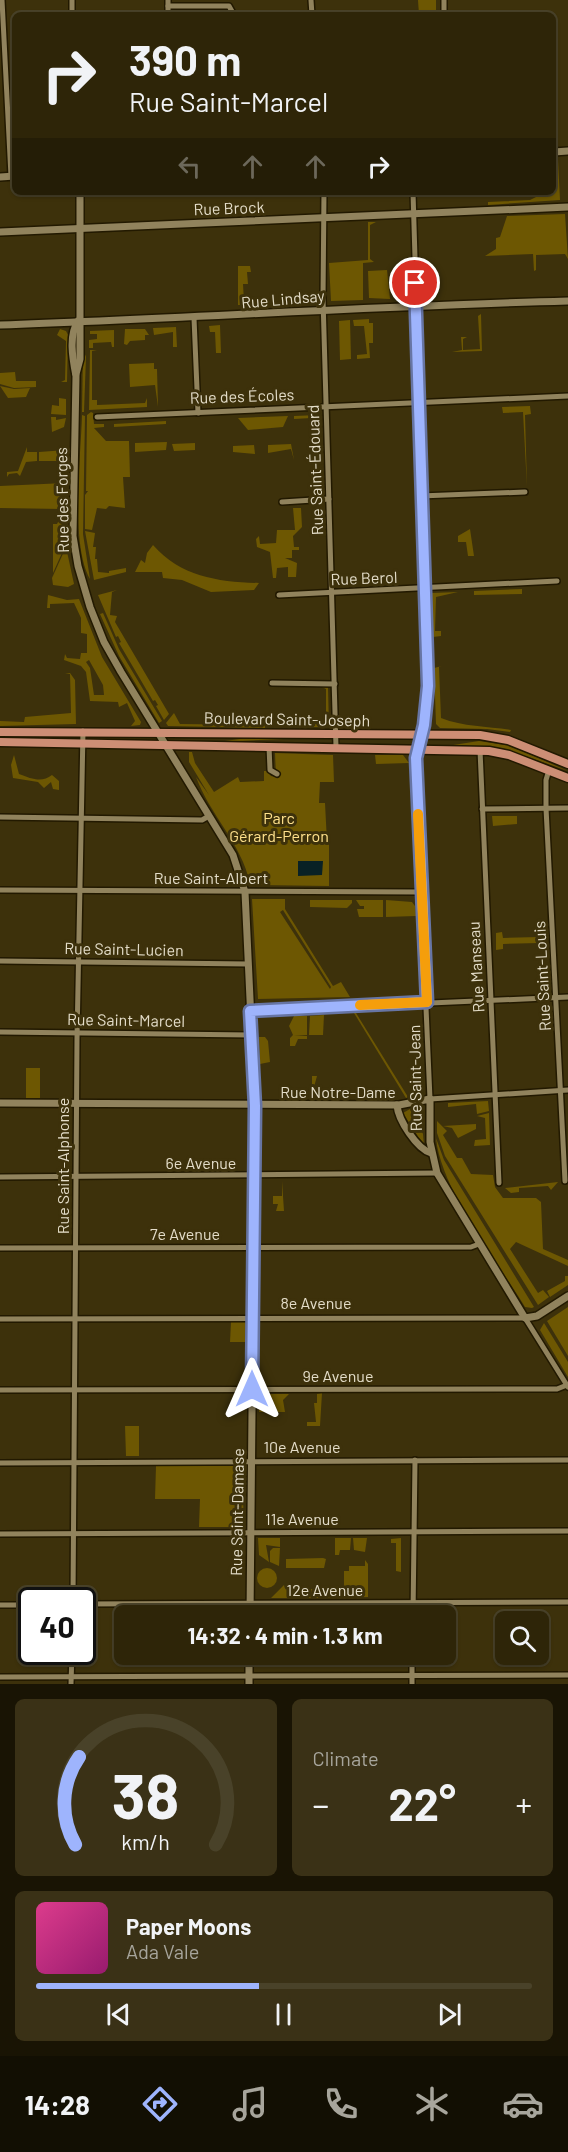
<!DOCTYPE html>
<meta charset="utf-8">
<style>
:root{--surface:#2e2508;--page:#3a3116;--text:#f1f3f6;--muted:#a7a59c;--line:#494229;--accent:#9eb4fd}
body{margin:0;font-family:Barlow,sans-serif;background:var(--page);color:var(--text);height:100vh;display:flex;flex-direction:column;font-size:22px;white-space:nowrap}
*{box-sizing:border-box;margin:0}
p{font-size:20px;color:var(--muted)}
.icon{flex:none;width:33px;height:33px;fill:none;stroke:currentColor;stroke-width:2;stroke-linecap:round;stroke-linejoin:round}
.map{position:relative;height:1684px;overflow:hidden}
.panel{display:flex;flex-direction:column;gap:15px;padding:15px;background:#191404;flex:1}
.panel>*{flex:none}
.guide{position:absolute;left:12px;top:12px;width:544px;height:183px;border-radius:9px;box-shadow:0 2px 4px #0004,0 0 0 2px var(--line);background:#2e2508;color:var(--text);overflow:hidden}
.controls{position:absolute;left:495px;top:1611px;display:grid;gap:12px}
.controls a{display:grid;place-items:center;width:54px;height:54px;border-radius:9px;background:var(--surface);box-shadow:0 2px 4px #0004,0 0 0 2px var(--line);font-size:30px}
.speed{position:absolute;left:18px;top:1587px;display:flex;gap:12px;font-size:30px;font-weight:700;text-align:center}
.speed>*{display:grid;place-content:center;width:78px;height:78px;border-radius:50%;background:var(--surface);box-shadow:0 2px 4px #0004,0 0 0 2px var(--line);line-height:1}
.speed .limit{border:3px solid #111;border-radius:9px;background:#fff;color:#111}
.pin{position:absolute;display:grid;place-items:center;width:51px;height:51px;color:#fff;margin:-26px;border:3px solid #fff;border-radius:50%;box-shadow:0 2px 6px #0007}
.me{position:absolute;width:66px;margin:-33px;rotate:0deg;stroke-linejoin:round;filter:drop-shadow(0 0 4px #0008)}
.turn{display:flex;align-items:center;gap:21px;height:126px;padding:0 18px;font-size:27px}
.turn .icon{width:78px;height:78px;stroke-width:2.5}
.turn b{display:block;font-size:42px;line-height:51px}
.lanes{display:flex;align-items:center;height:57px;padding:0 18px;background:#0003;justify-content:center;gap:30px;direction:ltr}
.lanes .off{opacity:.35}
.big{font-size:45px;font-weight:700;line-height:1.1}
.panel .tile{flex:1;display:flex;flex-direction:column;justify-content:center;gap:9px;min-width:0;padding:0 21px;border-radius:9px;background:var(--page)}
.panel .dial{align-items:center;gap:0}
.dial svg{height:156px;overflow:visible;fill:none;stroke:var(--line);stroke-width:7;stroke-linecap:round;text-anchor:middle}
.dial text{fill:var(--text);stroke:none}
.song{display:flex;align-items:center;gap:18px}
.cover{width:72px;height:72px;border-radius:9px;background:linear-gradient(135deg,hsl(330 70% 55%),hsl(320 70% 35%))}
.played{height:6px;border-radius:3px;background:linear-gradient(90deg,var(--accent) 45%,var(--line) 45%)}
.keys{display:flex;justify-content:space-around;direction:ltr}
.heat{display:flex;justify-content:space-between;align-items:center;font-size:33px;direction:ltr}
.panel .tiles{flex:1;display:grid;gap:15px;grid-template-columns:1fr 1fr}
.tile:last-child{grid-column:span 2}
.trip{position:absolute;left:114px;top:1605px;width:342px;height:60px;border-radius:9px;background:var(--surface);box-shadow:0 2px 4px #0004,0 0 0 2px var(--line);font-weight:700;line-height:60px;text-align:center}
.dock{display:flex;height:96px;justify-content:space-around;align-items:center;background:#120f03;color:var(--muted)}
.dock .icon{width:42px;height:42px}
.dock .active{color:var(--accent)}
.dock b{font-size:27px;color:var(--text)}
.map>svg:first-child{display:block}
.green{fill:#6d5702;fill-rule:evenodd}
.water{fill:#092125}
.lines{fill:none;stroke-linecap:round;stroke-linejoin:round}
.minor-casing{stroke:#221900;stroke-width:8}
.tertiary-casing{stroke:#221900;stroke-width:10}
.primary-casing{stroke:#221900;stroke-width:11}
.minor{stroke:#91835d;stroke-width:5}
.tertiary{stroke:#91835d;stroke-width:7}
.primary{stroke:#cd8e75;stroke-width:8}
.route-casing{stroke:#6775a4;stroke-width:15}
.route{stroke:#9eb4fd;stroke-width:10}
.slow{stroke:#f59e0b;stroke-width:10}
.labels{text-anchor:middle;stroke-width:6;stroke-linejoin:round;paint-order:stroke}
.street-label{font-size:16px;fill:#e4ddc9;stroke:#3d310b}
.park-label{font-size:16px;fill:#ffe18c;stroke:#3d310b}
</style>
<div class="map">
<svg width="568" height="1684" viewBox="0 0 568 1684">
<rect width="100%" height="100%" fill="#3d310b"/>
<!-- green -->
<g class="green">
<path d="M418,0H436V15H419Z"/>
<path d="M554,159H558L560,200L488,205V202L530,200L536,197L535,192H554Z"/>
<path d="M565,214L568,259L565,254L536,255V270L534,271L533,254L485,256L496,249V238L500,237L507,216Z"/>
<path d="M368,222H376L370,225V259L374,262L363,263V300L331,301L329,263L368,260Z"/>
<path d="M238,266H250L251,272H247L248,284H243L244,302L247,305H238Z"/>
<path d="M387,270L390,299L369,298L368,271Z"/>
<path d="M481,314L482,351L452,352L462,350L461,337H467L463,339V350L480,349L478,316Z"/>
<path d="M369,319V323H373V343H369L370,358L357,359V355L367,354L364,326H354L353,320Z"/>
<path d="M350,320L351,359L340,360L339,321Z"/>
<path d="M220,325L221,353H216L215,332H210L209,326Z"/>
<path d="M176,327L177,347H173V332L154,335L153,328Z"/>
<path d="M60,329L66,331L68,335L67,382H61L65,380L66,341L57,335Z"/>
<path d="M125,329H145L149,335H145V340L130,341L127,345L124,344Z"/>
<path d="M114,330V347H112L111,342L93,343V348H89V340L97,339V334H90V331Z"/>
<path d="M83,349L86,357L84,412H82Z"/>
<path d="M90,350H97L92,351V400H97V405L145,403L147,398V407L89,410Z"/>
<path d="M154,363V369H157L158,407L155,385L130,387L129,364Z"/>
<path d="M15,372L16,381H36V387L14,388L0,384V373Z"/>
<path d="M0,386L14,389L30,388L26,397L8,398Z"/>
<path d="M59,398L66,399V415L51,414L52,405L59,406Z"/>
<path d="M530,406L531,414L525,415L527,487L523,412L503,413L502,407Z"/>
<path d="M91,412L93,413L94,424H104V427L94,428L106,441H129L130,477H123L125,508L109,506L106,509L97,508L92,530L85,529V495L88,491H86L87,415Z"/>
<path d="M82,415L85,416L83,534L90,579C70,544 81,456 82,415Z"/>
<path d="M318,415L320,446H318L317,424H311V418L294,419V416Z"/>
<path d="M288,416L283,427L248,430L238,418Z"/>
<path d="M51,417H56V420L66,418L64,427L52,432Z"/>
<path d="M166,421V424L114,427V424Z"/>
<path d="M167,442L166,450L135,452V443Z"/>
<path d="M195,443V450L174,451L172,444Z"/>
<path d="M291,444L294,460L291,449L268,453V445Z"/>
<path d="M254,445L255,454L233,452V446Z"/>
<path d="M27,447V452H37V461L26,462L20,476L17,473L9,474L7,477V472L18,471Z"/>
<path d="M66,450L65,476L61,475L60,461H39V452Z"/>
<path d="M311,476H321L322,493H312Z"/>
<path d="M65,483L62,509L0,508V486Z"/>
<path d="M293,508H301L302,527L293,536L294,547H299V550H292V558H285L297,563L296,577H288V567L277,568L276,578H273L270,552L257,547L256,539L259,536L260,544L276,543L277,530H295Z"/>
<path d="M59,520L64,524L66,544L53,573V524H57Z"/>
<path d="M470,529L474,556H468L466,542H458V536Z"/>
<path d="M85,531L95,533L93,547H96L95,559H97L98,572L109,573V571L126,568V572L94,580Z"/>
<path d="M153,545C181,577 219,582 259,583L254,590L211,592L182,580L163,578L162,572H135L141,560L145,563L147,553Z"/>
<path d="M66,547L74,584L68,587L53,585L52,578Z"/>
<path d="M522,589V594L474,595V591Z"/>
<path d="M117,590L112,592L110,615L117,616L115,622L169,714L164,720L156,706L158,705L155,700L153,701L119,643L121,642L118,636L116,637L98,595Z"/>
<path d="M458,592L436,597L435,631H441V636L433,637L432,593Z"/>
<path d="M48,595L67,600L79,599L102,657L141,722L140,725L131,726L135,721L127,703L119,707L118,702L90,701L86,672L81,666L64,660L65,654L67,658L80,659L81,653H87V634L81,633V618L74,603L50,604V608H47ZM89,660L103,685L104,695H94L90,668L86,662Z"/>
<path d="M103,613L119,649L162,721L159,723L119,656L100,614Z"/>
<path d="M442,666L439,667L441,718C464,727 487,726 511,730L510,732L487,729L440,728L436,724L434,668Z"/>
<path d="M65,673H70L75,680L76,724L0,726V721L24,722L25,717L71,713L70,674Z"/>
<path d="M322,687H328L329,727H279L276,720H282V726H315L316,721L326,719V689Z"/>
<path d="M174,713L180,724L262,725V720L266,722L265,728L168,726L166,723Z"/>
<path d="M247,738L284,739L217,742Z"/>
<path d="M479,741L511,746L568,771L502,748L453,745Z"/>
<path d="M189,752H192L195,763L214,792L238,777L240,782L264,781V771H267L271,776L276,777L275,753L333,755L334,782H320L319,803H325L327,842L329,843V886L257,885L250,883C241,843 210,815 196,777L209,795L189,762Z"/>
<path d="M14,755L19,774C32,779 42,783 52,775L59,781V790L53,789L51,782L44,788L38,782L13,778L11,765Z"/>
<path d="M375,755H403L409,763L376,764Z"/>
<path d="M492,816H517V824L493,826Z"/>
<path d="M252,899H285V909L333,986L341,982L350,997L258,999ZM283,910L331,987L330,989L280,912Z"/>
<path d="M310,900H352V903L347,908L310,907Z"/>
<path d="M356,900H383V917H359L357,909H364V906H360Z"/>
<path d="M386,900L412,902L415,906L416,916L386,917Z"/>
<path d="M546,929L547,948H540L539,943L503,944V949L496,950V933L502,932L503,938L539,937V930Z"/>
<path d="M354,1013H356L408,1097L406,1098Z"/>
<path d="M324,1015L323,1035H309L310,1016Z"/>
<path d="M294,1016H307V1035H294L307,1036V1039H298L295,1046H290V1038L293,1035L289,1026Z"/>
<path d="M259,1037H265L268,1041L270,1062L260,1064Z"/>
<rect x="26" y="1068" width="14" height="30"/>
<path d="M312,1076H317L314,1087L317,1094L318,1090L322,1088V1098H312L314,1087H312Z"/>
<path d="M488,1101L489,1111L477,1114L476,1104L448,1107V1103Z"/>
<path d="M410,1109L423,1134L424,1146L403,1113Z"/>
<path d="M489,1113L490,1145L474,1146L475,1140L486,1139L485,1118L477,1116Z"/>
<path d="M437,1121L447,1131L443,1135L457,1158H462L471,1174L493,1175L495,1187L503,1198H536L541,1202L543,1249L568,1260V1266L516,1242L510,1249L538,1293L543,1290L549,1297L538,1305L445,1156L437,1133Z"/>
<path d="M476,1124V1129L458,1138L452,1128L443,1126Z"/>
<path d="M436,1138L444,1160L534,1307L532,1308L525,1307C497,1261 441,1190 436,1138Z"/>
<path d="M282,1181L284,1211H276L278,1204H273V1196H282Z"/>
<path d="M558,1182L551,1190L548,1186L519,1188V1192L511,1193L505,1188Z"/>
<path d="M565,1276H568V1285L550,1297L547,1291L565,1281Z"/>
<path d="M568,1307V1356L547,1321Z"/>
<path d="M231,1322H246L245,1342H230Z"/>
<path d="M544,1323L568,1362V1377L540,1330Z"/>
<path d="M322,1393L320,1426H307V1422H316L314,1403H317V1394Z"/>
<path d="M260,1394H289L283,1400L285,1412H259Z"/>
<path d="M125,1426H139V1456H126Z"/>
<path d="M156,1466H244L243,1527H199L200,1499H155Z"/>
<path d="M258,1538H280V1547L266,1545L269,1562L259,1555Z"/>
<path d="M335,1538H351L350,1550H340L339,1555H335Z"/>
<path d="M353,1538H367L365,1552L354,1550Z"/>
<path d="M401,1538V1572L396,1571V1543H391V1539Z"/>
<path d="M273,1548H280L279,1566L270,1562V1551Z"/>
<path d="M286,1559L323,1558L326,1559L324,1568H286Z"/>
<path d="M365,1560L368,1564V1597L328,1598V1593L339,1592V1586H344V1571H349V1566H365Z"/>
<circle cx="267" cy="1578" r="10"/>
<path d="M284,1585L286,1589H323L326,1598H271Z"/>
</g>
<!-- water -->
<path class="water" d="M298,861H323L322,875L298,876Z"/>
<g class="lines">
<defs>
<g id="minor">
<path d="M2,0L11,176"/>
<path d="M72,0V15"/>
<path d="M168,0V15"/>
<path d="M311,0L312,15"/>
<path d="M444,0V15"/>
<path d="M168,6H229L234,15"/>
<path d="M324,192L323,299L336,747"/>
<path d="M413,192L428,686L424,725L415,756L430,1099L568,1090"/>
<path d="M194,318L198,413"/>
<path d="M97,417L568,396"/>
<path d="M420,496L525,492"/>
<path d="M282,502L329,499"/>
<path d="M279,595L557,581"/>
<path d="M272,683L335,684"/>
<path d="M269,746L270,770L277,774"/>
<path d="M480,750L499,1183"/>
<path d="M549,770L546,780V808L565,1181"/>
<path d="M482,809L568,808"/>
<path d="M0,817L202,820L209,816"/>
<path d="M0,890L421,892"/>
<path d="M0,961L248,964"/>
<path d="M250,1011L568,997"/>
<path d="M0,1032L251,1035"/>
<path d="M0,1177L437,1173"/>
<path d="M0,1248L471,1247L479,1244"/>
<path d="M0,1319L525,1318L568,1387"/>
<path d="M0,1390L557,1389L567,1385"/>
<path d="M0,1463L568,1460"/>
<path d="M0,1534L568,1531"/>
<path d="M73,1600L77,1039L83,731"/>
<path d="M82,1604L568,1602"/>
<path d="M0,1605H32"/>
<path d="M413,1616L415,1460"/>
<path d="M0,1677L568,1675"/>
<path d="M71,1684L72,1652"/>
<path d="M412,1684V1654"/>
</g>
<g id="tertiary">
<path d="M554,152L568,151"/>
<path d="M0,177L15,176"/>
<path d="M0,232L568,207"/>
<path d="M78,321C68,336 73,360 76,376L73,536L78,566L90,607L104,642L121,672L233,855L245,892L255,1106L250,1616"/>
<path d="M0,325C190,318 378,306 568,301"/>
<path d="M76,374L80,359V192"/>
<path d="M0,1103L399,1105L430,1099V1142L437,1173L525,1318L537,1316L568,1296"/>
<path d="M397,1105C398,1120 417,1149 431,1153"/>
<path d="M249,1684V1654"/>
</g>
<g id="primary">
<path d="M0,732L480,735L508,740L568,764"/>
<path d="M0,742L489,751L509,755L568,778"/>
</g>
</defs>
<!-- minor casing -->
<use href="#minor" class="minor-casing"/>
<!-- tertiary casing -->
<use href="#tertiary" class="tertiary-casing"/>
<!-- primary casing -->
<use href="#primary" class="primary-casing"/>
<!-- minor -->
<use href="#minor" class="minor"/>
<!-- tertiary -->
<use href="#tertiary" class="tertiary"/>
<!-- primary -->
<use href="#primary" class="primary"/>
</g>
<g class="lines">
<defs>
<path id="route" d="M252,1389L255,1106L250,1011L427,1002L416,758L424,725L428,686L415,283"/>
</defs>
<!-- route casing -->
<use href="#route" class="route-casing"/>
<!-- route -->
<use href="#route" class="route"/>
<!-- slow -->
<path class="slow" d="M360,1005L427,1002L418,814"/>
</g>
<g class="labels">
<!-- street labels -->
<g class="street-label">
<text transform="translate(229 208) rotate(-2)" y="6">Rue Brock</text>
<text transform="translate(283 299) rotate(-5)" y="6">Rue Lindsay</text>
<text transform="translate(242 396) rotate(-2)" y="6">Rue des Écoles</text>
<text transform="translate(315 470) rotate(-92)" y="6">Rue Saint-Édouard</text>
<text transform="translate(62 500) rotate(-91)" y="6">Rue des Forges</text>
<text transform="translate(364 578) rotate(-2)" y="6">Rue Berol</text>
<text transform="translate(287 719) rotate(1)" y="6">Boulevard Saint-Joseph</text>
<text x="211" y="884">Rue Saint-Albert</text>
<text transform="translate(124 949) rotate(1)" y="6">Rue Saint-Lucien</text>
<text transform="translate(476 967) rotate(-93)" y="6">Rue Manseau</text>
<text transform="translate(542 976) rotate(-93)" y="6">Rue Saint-Louis</text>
<text transform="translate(126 1020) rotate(1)" y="6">Rue Saint-Marcel</text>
<text transform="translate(415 1078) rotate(-91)" y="6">Rue Saint-Jean</text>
<text x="338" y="1098">Rue Notre-Dame</text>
<text x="201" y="1169">6e Avenue</text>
<text transform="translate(63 1166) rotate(-90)" y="6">Rue Saint-Alphonse</text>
<text x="185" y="1240">7e Avenue</text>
<text x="316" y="1309">8e Avenue</text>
<text x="338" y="1382">9e Avenue</text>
<text x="302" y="1453">10e Avenue</text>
<text transform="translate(237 1512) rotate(-89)" y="6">Rue Saint-Damase</text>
<text x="302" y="1525">11e Avenue</text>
<text x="325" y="1596">12e Avenue</text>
</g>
<!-- park labels -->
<g class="park-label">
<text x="279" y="824">Parc<tspan x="279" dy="18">Gérard-Perron</tspan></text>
</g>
</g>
</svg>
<div class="controls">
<a><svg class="icon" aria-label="search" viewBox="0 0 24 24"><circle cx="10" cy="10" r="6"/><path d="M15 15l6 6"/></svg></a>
</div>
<div class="speed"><div class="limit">40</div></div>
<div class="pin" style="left:415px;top:283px;background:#d93025"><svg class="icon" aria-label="arrive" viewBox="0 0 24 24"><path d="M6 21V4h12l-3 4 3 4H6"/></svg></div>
<svg class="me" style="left:252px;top:1389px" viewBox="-20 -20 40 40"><path d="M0-17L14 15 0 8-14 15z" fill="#9eb4fd" stroke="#fff" stroke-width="4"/></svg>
<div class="trip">14:32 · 4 min · 1.3 km</div>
<div class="guide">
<div class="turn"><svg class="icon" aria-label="right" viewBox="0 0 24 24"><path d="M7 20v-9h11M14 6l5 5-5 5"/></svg><div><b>390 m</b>Rue Saint-Marcel</div></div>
<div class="lanes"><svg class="icon off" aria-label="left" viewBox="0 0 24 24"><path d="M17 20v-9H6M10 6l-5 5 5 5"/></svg><svg class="icon off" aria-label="ahead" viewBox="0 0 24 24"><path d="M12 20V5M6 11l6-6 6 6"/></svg><svg class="icon off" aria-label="ahead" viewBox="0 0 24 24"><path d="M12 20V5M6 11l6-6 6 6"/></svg><svg class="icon" aria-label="right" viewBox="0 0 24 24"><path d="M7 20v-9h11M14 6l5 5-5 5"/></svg></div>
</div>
</div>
<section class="panel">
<div class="tiles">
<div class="tile dial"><svg viewBox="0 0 100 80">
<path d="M14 69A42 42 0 1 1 86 69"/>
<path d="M14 69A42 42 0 0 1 16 24" stroke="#9eb4fd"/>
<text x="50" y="56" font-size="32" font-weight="700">38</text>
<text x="50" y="72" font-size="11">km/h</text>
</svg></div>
<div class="tile"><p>Climate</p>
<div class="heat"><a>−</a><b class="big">22°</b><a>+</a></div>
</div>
<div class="tile">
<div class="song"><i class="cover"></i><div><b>Paper Moons</b><p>Ada Vale</p></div></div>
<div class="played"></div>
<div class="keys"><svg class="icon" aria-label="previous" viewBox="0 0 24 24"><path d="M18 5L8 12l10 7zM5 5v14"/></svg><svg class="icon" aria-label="pause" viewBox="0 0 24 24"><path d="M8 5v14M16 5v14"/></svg><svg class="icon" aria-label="next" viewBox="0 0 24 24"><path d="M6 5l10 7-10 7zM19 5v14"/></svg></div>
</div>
</div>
</section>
<nav class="dock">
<b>14:28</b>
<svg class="icon active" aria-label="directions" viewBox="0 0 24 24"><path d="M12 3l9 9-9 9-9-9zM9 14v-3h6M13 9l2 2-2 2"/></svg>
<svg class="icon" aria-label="music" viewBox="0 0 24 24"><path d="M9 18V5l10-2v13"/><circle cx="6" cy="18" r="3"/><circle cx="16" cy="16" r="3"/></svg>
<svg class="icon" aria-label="phone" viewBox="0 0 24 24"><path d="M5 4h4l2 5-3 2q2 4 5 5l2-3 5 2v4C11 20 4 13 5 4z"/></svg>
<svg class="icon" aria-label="climate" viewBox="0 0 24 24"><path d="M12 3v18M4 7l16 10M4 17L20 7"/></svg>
<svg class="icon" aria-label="car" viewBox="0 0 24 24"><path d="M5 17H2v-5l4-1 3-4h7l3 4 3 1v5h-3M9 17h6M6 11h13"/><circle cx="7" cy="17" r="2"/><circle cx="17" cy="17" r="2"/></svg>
</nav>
